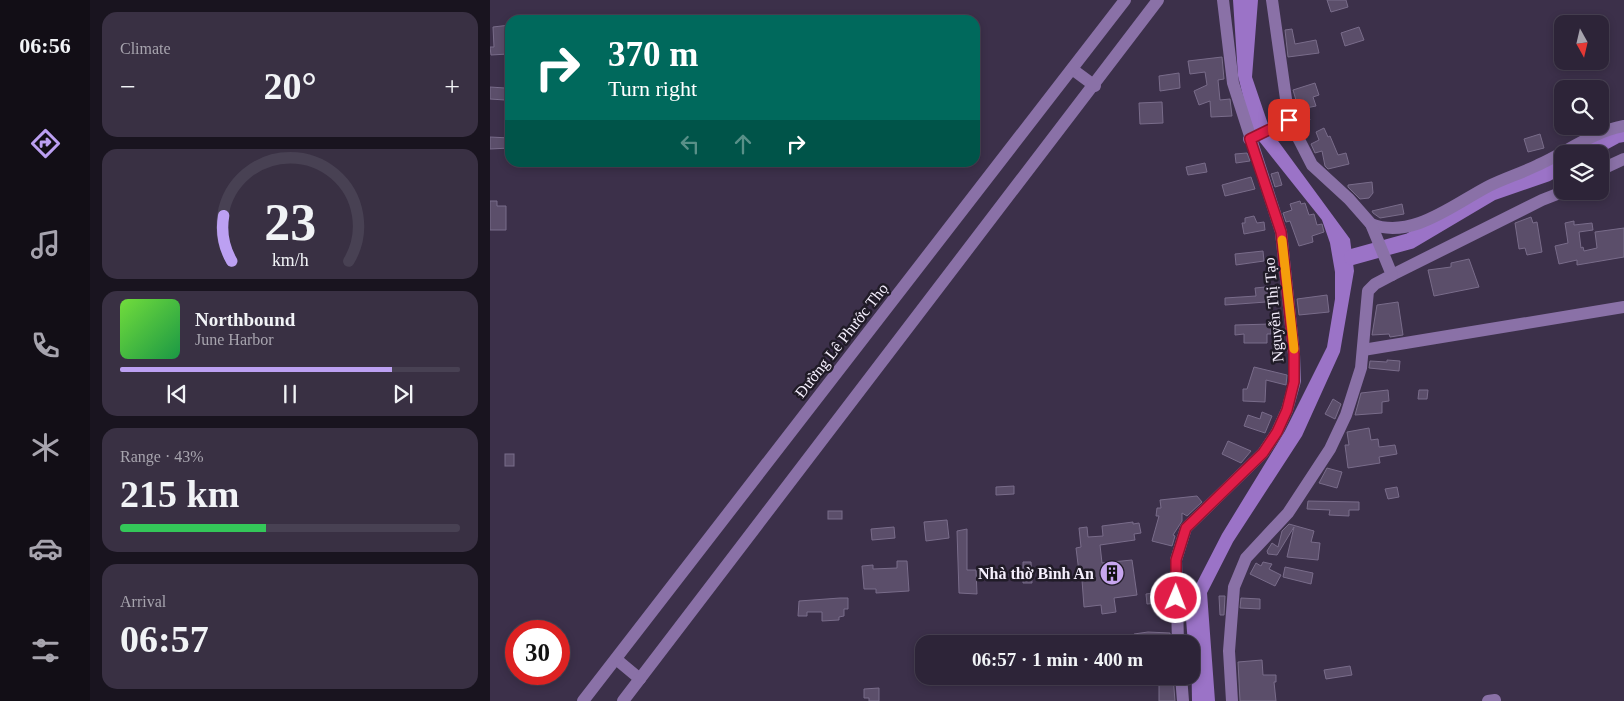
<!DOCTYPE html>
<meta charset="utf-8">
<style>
:root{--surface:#2d2438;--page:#393043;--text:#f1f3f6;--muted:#a7a4ae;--line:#484153;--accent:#bca0f2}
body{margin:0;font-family:"Times New Roman",serif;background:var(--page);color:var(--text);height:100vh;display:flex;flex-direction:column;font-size:19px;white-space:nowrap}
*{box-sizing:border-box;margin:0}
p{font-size:16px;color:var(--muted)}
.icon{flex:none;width:28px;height:28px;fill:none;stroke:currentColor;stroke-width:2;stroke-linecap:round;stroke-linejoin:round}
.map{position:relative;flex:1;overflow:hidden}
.side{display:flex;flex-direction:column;gap:12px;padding:12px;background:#19141f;width:400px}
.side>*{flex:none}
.hud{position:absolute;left:15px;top:15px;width:475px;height:152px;border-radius:15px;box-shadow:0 2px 8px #0003,0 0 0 1px var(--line);background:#00695c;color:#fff;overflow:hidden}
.needle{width:32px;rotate:172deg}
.fabs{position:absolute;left:1064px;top:15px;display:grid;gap:10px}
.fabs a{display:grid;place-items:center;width:55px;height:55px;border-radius:10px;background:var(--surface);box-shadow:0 2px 8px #0003,0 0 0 1px var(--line);font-size:25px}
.speed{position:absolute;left:15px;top:620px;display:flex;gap:10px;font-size:25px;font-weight:700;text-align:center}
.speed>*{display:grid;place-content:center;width:65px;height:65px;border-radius:50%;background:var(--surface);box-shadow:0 2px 8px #0003,0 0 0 1px var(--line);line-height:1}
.speed .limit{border:8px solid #d22;background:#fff;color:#111}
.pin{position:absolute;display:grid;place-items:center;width:42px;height:42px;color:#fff;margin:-21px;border-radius:10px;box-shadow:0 2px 8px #0006}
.me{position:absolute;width:55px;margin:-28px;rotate:1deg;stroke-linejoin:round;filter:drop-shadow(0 0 4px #0008)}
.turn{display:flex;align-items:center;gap:18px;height:105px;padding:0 20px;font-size:22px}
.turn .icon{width:65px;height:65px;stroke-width:2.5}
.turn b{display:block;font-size:35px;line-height:42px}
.lanes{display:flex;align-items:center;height:48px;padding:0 20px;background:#0003;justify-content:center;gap:25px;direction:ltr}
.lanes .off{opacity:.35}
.big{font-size:38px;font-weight:600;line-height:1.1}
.side .card{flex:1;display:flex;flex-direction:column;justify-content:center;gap:8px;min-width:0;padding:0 18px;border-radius:15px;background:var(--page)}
.side .dial{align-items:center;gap:0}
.dial svg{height:130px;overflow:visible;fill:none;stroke:var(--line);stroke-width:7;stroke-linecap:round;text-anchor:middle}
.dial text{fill:var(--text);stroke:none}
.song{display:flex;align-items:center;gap:15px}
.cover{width:60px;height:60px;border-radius:8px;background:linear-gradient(135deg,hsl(100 70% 55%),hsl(140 70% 35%))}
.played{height:5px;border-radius:2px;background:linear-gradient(90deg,var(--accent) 80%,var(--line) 80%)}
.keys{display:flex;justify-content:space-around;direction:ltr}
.heat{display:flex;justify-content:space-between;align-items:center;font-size:28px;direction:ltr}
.charge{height:8px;border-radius:4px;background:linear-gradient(90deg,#34c759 43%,var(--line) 0)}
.trip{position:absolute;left:425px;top:635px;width:285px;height:50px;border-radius:15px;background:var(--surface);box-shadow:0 2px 8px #0003,0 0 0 1px var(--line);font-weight:600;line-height:50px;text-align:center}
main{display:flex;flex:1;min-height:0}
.menu{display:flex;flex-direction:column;width:90px;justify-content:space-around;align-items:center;background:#120e16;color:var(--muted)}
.menu .icon{width:35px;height:35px}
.menu .current{color:var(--accent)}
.menu b{font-size:22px;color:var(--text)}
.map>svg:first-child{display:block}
.water{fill:#9b73c7}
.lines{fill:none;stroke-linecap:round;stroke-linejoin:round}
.river{stroke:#9b73c7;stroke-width:16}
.building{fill:#5b4e6a;stroke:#796c8a}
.minor{stroke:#8a71a7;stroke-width:12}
.route-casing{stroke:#92132f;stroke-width:12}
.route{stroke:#e11d48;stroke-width:9}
.slow{stroke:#f59e0b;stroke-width:9}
.labels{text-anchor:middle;stroke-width:5;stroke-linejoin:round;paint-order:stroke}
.street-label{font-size:16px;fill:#f5effd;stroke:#201b27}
.poi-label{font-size:16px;font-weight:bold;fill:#f5effd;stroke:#201b27;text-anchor:end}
</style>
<main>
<nav class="menu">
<b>06:56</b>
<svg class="icon current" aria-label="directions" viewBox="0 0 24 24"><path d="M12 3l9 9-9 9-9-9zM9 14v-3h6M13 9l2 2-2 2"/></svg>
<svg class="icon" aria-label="music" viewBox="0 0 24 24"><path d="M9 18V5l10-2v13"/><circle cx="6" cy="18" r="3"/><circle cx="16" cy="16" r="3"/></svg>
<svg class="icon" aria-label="phone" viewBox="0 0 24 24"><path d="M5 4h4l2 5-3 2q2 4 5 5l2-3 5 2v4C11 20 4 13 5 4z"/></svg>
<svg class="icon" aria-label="climate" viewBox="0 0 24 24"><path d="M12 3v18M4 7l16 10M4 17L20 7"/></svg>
<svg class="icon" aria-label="car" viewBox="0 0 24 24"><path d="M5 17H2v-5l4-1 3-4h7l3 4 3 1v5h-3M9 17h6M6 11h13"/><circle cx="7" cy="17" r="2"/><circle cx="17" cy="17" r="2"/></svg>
<svg class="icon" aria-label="filters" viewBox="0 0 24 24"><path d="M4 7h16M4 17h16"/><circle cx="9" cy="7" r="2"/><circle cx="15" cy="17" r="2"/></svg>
</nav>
<section class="side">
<div class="card"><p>Climate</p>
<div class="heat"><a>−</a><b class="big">20°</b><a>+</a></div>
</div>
<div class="card dial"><svg viewBox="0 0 100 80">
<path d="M14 69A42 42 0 1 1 86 69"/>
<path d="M14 69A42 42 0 0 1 9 41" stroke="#bca0f2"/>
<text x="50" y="56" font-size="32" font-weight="700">23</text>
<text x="50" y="72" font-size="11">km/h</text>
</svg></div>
<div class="card">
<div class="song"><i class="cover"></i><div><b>Northbound</b><p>June Harbor</p></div></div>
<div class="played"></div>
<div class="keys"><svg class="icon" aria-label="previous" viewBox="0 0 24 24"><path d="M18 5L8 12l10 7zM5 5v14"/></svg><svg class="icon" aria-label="pause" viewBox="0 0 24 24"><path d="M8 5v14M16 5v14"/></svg><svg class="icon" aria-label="next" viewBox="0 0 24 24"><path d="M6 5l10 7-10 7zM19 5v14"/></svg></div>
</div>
<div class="card"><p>Range · 43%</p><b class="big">215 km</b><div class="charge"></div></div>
<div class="card"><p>Arrival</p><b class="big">06:57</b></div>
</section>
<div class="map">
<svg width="1134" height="701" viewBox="0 0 1134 701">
<rect width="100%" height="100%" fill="#3c304a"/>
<!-- water -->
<path class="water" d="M743,0H768L762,77L780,130L860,239L864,271L850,352L812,436L743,542L717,593L725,701H702L701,644H698L695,606L732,534L795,431L837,347L845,299V272L840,243L832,220L762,132L748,76Z"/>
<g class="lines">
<!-- river -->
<g class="river">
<path d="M1092,154L1127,135L1134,134"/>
<path d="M862,257L920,241L1001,193L1056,174L1072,165"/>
</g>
</g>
<!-- building -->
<g class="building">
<path d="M837,0H856L858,7L841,12Z"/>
<path d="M20,25V37H17L18,54L1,55L0,47H4L3,27Z"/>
<path d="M869,27L874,40L855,46L851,33Z"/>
<path d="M802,29L805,44L826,40L829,53L798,57L795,30Z"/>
<path d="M732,57L734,79L728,80L730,100L740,99L742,116L721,117L720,101L709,105L704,91L717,85L715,72L700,74L698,61Z"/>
<path d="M689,73L690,88L670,91L669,76Z"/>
<path d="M825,83L829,95L823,97L826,106L816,108L820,120L814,123L806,108L808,107L803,90Z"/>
<path d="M0,87L15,88V100L0,99Z"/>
<path d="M672,102L673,123L650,124L649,103Z"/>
<path d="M834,128L838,137L840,136L848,155L856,153L859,164L838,169L835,166L832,151L825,153L821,144L829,140L826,132Z"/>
<path d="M1050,134L1054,148L1038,152L1034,139Z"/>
<path d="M0,137L20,138V148L0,149Z"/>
<path d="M757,153L760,161L746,163L745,154Z"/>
<path d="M715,163L717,172L698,175L696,167Z"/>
<path d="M788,172L792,185L785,187L781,174Z"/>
<path d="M761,177L765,189L735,196L732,185Z"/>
<path d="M882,182L883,193L879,198L870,199L858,187V185Z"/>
<path d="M0,201H7V206H16V230H0Z"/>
<path d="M810,201L811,204L815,203L819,215L824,214L827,225L832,224L834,232L822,236L823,242L809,246L800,221L796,222L793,213L802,210L800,204Z"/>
<path d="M912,204L914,214L890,218L883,213L882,211Z"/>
<path d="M764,216L767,223L774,222L775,230L754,234L752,223H755V218Z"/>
<path d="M1041,217L1043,223L1047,222L1052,252L1037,255L1035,248L1029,249L1025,223Z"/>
<path d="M1084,221V225L1102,223L1103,230L1089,232L1091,248L1093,247L1094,251L1107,248L1105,232L1134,228V257L1087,265V260L1069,264L1065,246L1078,243L1075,223Z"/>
<path d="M773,251L774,261L746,265L745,254Z"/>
<path d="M979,259L989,287L944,296L938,270L961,267V263Z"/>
<path d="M786,286L790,301L735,305V298L766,296L765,288Z"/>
<path d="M837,295L839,312L809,315L807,299Z"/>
<path d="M908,302L913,335L900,337L899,334L882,335L887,305Z"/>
<path d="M781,324V334H777V343H754V334L745,335V325Z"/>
<path d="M897,360L910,361L909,371L879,368L880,361L897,362Z"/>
<path d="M764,367L797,375L796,385L776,380L775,402L753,401V389H757Z"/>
<path d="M898,390L899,401L892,402V413L865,415L871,393Z"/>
<path d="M929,390H938L937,399H928Z"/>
<path d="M843,399L851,404L845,419L835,414Z"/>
<path d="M772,412L782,416L775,433L754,426L758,415L770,419Z"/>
<path d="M879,428L881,440L888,439L889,447L905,445L907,454L889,457L890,463L858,468L855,445H859L857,432Z"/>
<path d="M738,441L761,451L751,463L732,454Z"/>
<rect x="15" y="454" width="9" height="12"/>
<path d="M837,468L852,472L847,488L829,483Z"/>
<path d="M524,486V494L506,495V487Z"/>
<path d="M907,487L909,497L898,499L895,489Z"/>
<path d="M707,496L712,502L697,516L692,513V521L683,535L685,536L682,546L662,541L669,516H666L667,508H671L670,500Z"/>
<path d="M818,501L869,502V510H859V516L839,515L840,510L817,509Z"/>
<rect x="338" y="511" width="14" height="8"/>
<path d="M457,520L459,538L436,541L434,522Z"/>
<path d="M643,522V524L649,523L651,533L644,534L645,540L610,545L612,563L642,560L647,595L624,598L626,612L612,614L611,605L594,607L592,580H590L586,548L591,547L589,528L597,527L598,537L613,536L612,526Z"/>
<path d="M799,524L824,531L821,542L830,543L828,560L797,557L804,527L787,555L778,554L777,551L782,543L788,547L792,531Z"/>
<path d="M404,527L405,538L382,540L381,529Z"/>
<path d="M477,529V570H486L487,594L469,593L467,531Z"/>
<path d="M407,561H417L419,591L386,593V589H374L372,566L383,565V569L407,568Z"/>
<path d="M533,562H541L542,583H533Z"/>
<path d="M773,562L782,564L779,569L791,575L785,586L760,574L766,563L771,566Z"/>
<path d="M795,567L823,573L821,584L793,577Z"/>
<path d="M669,592L670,603L657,604L656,594Z"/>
<path d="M729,596H735L734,615H730Z"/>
<path d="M350,598H358V609H354V616L349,617V620L332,621V612H317V616H308L309,601Z"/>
<path d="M751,598L770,599V609L750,608Z"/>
<path d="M658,632L680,633V644H650V640L645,641L644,634Z"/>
<path d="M772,660L773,675H786V682H784L786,701H750L748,662Z"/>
<path d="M860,666L862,675L836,679L834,670Z"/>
<path d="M669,676H683L685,701H669Z"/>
<path d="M389,688V701H379V698H374V689Z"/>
</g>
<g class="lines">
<!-- minor -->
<g class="minor">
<path d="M582,69L605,86"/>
<path d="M759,139L799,120"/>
<path d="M1110,170L1134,159"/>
<path d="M881,224C922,240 964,204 999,186C1015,178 1032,173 1048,165C1077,152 1102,132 1134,126"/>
<path d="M902,275L1052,200L1075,191"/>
<path d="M873,350L1134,307"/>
<path d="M688,644L686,560L696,528L773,453L787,432L797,410L805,381L804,354L791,232L743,83L733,0"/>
<path d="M126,659L150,679"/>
<path d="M691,676L693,701"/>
<path d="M93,701L635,0"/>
<path d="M133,701L668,0"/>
<path d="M742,701L739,651L744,587L756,558L798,513L840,449L856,415L871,368L878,291L885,284L902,275L881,224L859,199L822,165L799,120L782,0"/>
<path d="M998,701L1005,700"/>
</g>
</g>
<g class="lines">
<defs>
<path id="route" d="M686,598V560L696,528L773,453L787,432L797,410L804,382V354L791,232L760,139L799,120"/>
</defs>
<!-- route casing -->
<use href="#route" class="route-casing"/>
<!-- route -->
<use href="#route" class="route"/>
<!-- slow -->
<path class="slow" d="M792,240L804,349"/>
</g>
<!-- icons -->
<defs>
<symbol id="building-disc" viewBox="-11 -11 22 22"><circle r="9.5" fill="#c7a6ef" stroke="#201b27"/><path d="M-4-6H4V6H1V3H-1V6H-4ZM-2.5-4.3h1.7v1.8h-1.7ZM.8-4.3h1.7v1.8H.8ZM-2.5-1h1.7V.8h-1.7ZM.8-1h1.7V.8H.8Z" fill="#111"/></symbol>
</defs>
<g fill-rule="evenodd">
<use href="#building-disc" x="608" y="559" width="28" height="28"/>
</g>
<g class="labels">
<!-- street labels -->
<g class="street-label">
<text transform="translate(783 310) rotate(-95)" y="6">Nguyễn Thị Tạo</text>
<text transform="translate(351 340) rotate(-52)" y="6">Đường Lê Phước Thọ</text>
</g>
<!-- poi labels -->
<g class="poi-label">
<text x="604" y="579">Nhà thờ Bình An</text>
</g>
</g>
</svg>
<div class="fabs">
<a><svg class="needle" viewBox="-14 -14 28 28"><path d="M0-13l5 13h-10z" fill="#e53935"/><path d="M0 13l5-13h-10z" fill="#a7a4ae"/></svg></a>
<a><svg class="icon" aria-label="search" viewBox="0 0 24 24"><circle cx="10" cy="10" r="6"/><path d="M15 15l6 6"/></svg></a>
<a><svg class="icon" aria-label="layers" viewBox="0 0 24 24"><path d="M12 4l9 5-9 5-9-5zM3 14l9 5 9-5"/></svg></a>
</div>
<div class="speed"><div class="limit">30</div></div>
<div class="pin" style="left:799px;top:120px;background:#d93025"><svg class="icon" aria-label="arrive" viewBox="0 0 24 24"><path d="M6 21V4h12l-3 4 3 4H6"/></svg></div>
<svg class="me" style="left:686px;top:598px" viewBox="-20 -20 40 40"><circle r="17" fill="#e11d48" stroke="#fff" stroke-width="3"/><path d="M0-11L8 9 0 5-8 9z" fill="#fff"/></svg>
<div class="trip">06:57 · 1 min · 400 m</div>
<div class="hud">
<div class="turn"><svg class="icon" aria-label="right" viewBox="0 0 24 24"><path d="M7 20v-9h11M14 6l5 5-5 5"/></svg><div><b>370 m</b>Turn right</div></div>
<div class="lanes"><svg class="icon off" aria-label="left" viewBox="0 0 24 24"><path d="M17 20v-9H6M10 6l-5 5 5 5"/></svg><svg class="icon off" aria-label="ahead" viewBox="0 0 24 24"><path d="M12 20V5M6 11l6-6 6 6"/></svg><svg class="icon" aria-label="right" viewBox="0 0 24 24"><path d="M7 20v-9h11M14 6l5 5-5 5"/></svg></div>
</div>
</div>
</main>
